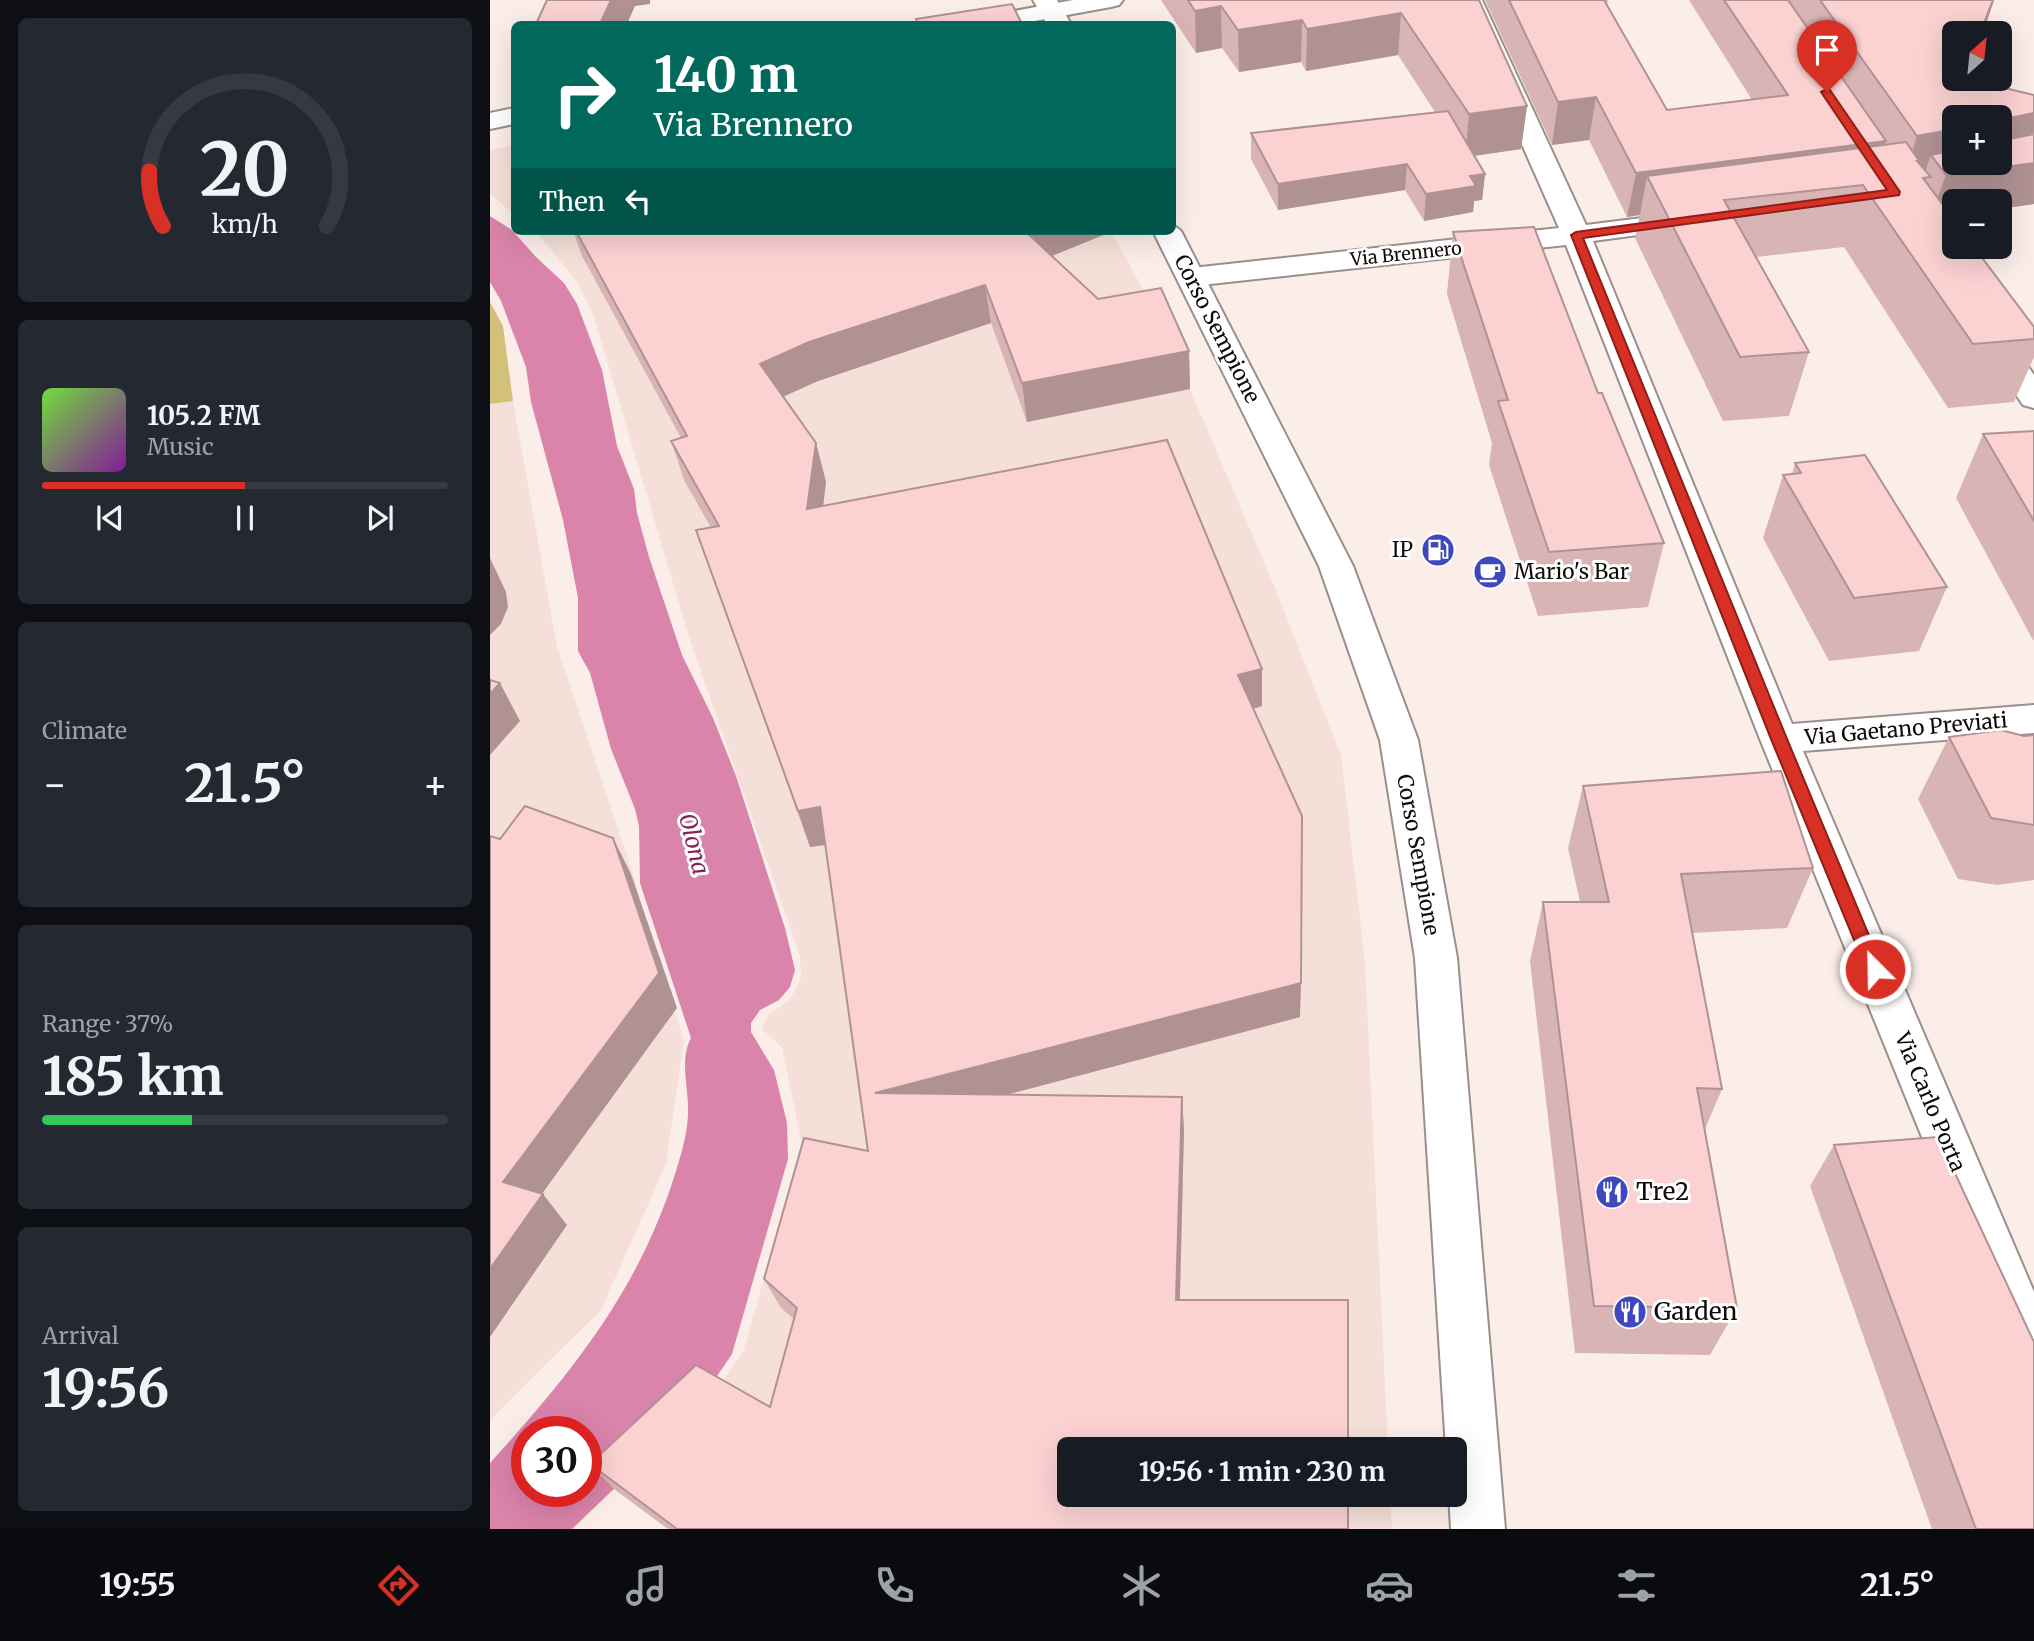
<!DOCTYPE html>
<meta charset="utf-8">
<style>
:root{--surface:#171b24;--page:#242831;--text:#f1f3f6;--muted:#9ea1a6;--line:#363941;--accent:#d93025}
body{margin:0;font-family:Merriweather,serif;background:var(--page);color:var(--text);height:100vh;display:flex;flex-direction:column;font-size:26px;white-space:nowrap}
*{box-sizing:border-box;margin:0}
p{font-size:23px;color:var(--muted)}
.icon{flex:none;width:38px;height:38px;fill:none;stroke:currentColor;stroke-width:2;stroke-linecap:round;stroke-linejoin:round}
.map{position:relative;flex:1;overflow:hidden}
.drawer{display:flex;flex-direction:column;gap:18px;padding:18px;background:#0d0f14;width:490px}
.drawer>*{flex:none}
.guide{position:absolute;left:21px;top:21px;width:665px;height:214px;border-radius:10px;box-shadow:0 7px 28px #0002;background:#00695c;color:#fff;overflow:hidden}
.needle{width:46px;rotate:27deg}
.controls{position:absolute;left:1452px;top:21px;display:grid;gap:14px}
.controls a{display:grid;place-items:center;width:70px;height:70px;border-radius:10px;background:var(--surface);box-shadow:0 7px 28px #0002;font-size:35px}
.speed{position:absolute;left:21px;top:1416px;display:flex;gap:14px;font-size:35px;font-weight:700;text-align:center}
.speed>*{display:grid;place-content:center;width:91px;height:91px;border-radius:50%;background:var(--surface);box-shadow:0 7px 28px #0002;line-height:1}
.speed .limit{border:10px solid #d22;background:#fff;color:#111}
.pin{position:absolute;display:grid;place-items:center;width:60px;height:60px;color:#fff;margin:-72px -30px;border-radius:50% 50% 50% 0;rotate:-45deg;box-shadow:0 0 7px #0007}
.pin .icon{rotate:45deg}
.me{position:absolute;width:77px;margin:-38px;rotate:337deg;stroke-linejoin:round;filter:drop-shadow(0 0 5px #0008)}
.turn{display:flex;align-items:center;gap:24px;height:147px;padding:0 28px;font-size:32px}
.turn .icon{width:91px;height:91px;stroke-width:2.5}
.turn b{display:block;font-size:49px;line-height:60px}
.then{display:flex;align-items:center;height:66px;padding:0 28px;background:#0003;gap:14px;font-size:26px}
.big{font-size:52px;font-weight:700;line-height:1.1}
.drawer .card{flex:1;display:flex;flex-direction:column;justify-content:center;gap:10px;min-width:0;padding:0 24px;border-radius:10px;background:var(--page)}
.drawer .dial{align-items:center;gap:0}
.dial svg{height:182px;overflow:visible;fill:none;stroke:var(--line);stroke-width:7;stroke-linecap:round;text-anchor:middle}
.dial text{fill:var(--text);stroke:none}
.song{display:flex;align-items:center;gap:21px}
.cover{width:84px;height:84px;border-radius:10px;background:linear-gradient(135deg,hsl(100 70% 55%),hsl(290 70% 35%))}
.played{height:7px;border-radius:4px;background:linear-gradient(90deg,var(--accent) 50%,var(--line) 50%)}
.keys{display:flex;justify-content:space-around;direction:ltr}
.heat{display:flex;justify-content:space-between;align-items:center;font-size:38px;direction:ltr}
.charge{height:10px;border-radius:5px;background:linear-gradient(90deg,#34c759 37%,var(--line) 0)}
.trip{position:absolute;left:567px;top:1437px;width:410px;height:70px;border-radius:10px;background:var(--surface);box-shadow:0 7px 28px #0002;font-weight:700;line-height:70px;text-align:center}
.dock{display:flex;height:112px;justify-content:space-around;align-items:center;background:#090b0e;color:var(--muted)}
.dock .icon{width:49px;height:49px}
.dock .on{color:var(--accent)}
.dock b{font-size:32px;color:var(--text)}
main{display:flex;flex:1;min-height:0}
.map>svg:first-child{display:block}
.built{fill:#f4e0d8}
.green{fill:#d3c17a}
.water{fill:#da83ab;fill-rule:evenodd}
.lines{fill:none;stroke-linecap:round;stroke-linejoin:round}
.street-casing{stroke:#9a8f8a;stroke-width:4}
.primary-casing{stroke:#9a8f8a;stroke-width:4}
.street{fill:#fff;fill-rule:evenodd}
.primary{fill:#fff;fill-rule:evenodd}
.wall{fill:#d8b4b5}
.shaded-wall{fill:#b09293}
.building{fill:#fbd1d2;stroke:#b09293;stroke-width:2}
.route{fill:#d93025;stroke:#8d1f18;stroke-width:2}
.labels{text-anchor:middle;stroke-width:6;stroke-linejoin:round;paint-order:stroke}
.far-street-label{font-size:18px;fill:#0f0b09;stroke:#fefefe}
.street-label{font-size:21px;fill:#0f0b09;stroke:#fefefe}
.poi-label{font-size:21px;fill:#0f0b09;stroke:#fefefe;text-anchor:end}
.water-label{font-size:23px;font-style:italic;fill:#88235a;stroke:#fefefe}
.near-poi-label{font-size:24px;fill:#0f0b09;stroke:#fefefe;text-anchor:start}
</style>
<main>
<section class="drawer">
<div class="card dial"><svg viewBox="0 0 100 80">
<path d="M14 69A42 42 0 1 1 86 69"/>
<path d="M14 69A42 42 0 0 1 8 45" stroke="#d93025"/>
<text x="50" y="56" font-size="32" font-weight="700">20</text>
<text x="50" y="72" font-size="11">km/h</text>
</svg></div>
<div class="card">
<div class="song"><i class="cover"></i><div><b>105.2 FM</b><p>Music</p></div></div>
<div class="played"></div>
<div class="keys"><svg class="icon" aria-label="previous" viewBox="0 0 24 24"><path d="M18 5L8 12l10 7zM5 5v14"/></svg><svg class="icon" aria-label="pause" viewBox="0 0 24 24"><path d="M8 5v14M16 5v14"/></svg><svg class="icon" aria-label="next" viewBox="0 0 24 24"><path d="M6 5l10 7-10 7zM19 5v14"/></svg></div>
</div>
<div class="card"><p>Climate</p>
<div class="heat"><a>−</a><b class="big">21.5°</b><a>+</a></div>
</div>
<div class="card"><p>Range · 37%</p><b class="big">185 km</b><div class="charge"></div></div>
<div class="card"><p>Arrival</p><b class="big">19:56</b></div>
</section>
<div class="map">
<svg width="1544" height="1529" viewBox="0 0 1544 1529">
<rect width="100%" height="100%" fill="#fbeee9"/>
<!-- built -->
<g class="built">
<path d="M24,145V214L0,194V150Z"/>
<path d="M46,231H621L673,326L783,583L851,754L875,962L898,1449H579V1494L900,1495L902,1529H242L226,1392L254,1349L312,1144L292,1048L272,1029L277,1016L300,1000L311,977L310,956L199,637L103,314L88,283Z"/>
<path d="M23,401L67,647L138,859L194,1041L176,1164L111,1310L0,1420V404Z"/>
</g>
<!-- green -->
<path class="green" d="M0,302L13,326L23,401L0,404Z"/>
<!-- water -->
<path class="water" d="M0,216L22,230L46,257L74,283L87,304L112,370L127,446L144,489L147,513L159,557L192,655L223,718L246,776L295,928L305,970L300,987L289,1000L270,1010L261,1023V1032L284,1070L297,1123L298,1159L242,1354L200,1416L82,1529H0V1463C87,1367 156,1281 191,1154C195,1140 198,1125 198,1112C199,1088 189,1060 201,1038L150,883L149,826L145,809L121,749L100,673L88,651V598L73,520L41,402L36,367L11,301L0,282ZM37,1432H96V1491H37Z"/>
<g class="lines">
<defs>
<g id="street">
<path d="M583,0H633L629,5L621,7L528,24H480L484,19L492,17Z"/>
<path d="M968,0H992L1096,225L1200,212L1210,214L1214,220L1210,226L1200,228L1103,241L1302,724L1544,705V733L1313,751L1544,1292V1376L1526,1369L1519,1351L1270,739L1076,245L702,286L692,283L688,277L692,271L702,268L1069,228Z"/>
<path d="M24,108V124L0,129V113Z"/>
<path d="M1503,329L1514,332L1544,375V408L1533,405L1488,338L1492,332Z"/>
</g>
<g id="primary">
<path d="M543,0H567L581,24H557Z"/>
<path d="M682,224L691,231L863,566L928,740L967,958L1015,1529H961L959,1494H964V1449H956L925,958L890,740L829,566L663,231H682Z"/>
</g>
</defs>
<!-- street casing -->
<use href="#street" class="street-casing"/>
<!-- primary casing -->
<use href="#primary" class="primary-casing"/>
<!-- street -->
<use href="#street" class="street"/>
<!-- primary -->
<use href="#primary" class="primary"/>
</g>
<!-- wall -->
<g class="wall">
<path d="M671,0H989L1037,106L1031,149L985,156L995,174L992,200L984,201L983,212L934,221L915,190L788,210L761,159V133L945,112L908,55L816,71L811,62L749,72L732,48L706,53Z"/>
<path d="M995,0H1118L1117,5L1177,110L1262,100L1199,0H1504L1493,33L1465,79L1544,95V204L1510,209V201L1461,216L1544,327V357L1524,402L1458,408L1354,247L1266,257L1319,352L1299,416L1233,421L1145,238L1150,215L1137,217L1099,140L1062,145Z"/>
<path d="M83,231H621L562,256L608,299L699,351L700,389L537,422L501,323L328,381L293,397L326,443L336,482L333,506L772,706L763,709L810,1017L516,1095L692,1097L694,1130L690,1300L858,1529H178L124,1489L100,1464L280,1407L304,1319L291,1308L274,1279L378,1151L335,845L320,847L220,569L221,528L194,480L181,441L191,438L92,256Z"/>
<path d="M963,232L1108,393L1174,543L1158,607L1048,616L999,465L1002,443L957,294Z"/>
<path d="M1544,431V640H1543L1466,498L1493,434Z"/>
<path d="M1305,463L1457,587L1429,651L1339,661L1273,538L1293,475L1302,474Z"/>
<path d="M1544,735V880L1507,885L1468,879L1428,799L1459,737L1534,736Z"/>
<path d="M1093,786L1323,868L1297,928L1203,933L1232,1089L1215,1129L1247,1308L1220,1355L1085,1353L1040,961L1053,902H1090L1078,848Z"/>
<path d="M1344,1145L1544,1529H1442L1320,1186Z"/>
</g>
<!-- shaded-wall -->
<g class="shaded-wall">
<path d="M121,0H160V4L145,6L137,24H110Z"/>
<path d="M1504,0L1493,33H1490Z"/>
<path d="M731,6L732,48L706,53L705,11Z"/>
<path d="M911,13L908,55L816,71L817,29Z"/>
<path d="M812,20L811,62L749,72L748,30Z"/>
<path d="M1106,97L1099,140L1062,145L1068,102Z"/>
<path d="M1037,106L1031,149L975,157L979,114Z"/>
<path d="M1544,113V153L1510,160V120Z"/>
<path d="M1465,129V163L1441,155L1434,175L1413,179L1427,136Z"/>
<path d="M1396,141L1382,184L1373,185L1157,176L1150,215L1137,217L1146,173Z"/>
<path d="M1544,163V204L1510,209V201H1465V216L1440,219L1456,175Z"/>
<path d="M917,164L915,190L788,210V184Z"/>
<path d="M995,174L992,200L984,201L983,212L934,221L936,194L980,176Z"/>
<path d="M533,231H621V232L537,266Z"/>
<path d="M495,285L501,323L328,381L281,402L270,364L319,342Z"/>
<path d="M699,351L700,389L537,422L532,383Z"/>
<path d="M326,443L336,482L328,547L317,509Z"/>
<path d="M0,558L16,592L18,607L11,624L0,635Z"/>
<path d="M772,669V706L748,713V675Z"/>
<path d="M10,683L30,721L0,755V694Z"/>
<path d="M330,807L342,844L320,847L308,811Z"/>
<path d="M123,838L141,874L187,1008L38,1213L13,1182Z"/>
<path d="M811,983L810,1017L398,1126L385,1093Z"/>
<path d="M692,1097L694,1130L689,1329L686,1300Z"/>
<path d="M53,1194L77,1225L0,1337V1269Z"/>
</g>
<!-- building -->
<g class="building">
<path d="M57,0H121L110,24H46Z"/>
<path d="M698,0H989L1037,106L979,114L911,13L817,29L812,20L748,30L731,6L705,11Z"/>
<path d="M1019,0H1114L1177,110L1298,95L1234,0H1298L1396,141L1146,173L1106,97L1068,102Z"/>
<path d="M1330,0H1503L1490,33H1465V79H1477L1544,95V113L1510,120V117H1465V129L1427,136Z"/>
<path d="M522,4L532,24H428L426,19Z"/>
<path d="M958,111L995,174L980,176L986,186L936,194L917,164L788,184L761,133Z"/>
<path d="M1544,134V163L1456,175L1441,155L1465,150V163H1510V141Z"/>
<path d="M1416,142L1429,161H1427L1441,177L1433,178L1465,221V247H1484L1544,327V339L1483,344L1373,185L1234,200L1319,352L1250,357L1157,176Z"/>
<path d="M1044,227L1108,393H1112L1174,543L1059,552L1008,401L1018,400L963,232Z"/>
<path d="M86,231H535L608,299L671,288L699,351L532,383L495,285L319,342L270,364L326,443L317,509L677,440L772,669L748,675L812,816L811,983L385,1093L692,1097L686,1300H858V1449H579V1494H858V1529H187L100,1464L206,1365L280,1407L307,1308L274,1279L314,1138L378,1151L330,807L308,811L206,530L229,526L181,441L197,436Z"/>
<path d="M1544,431V521L1493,434Z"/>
<path d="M1375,455L1457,587L1364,598L1293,475L1311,473L1305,463Z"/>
<path d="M0,680L10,683L0,694Z"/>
<path d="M1511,730L1534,736L1544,735V825L1501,818L1459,737Z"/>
<path d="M1291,771L1323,868L1191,874L1232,1089L1207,1088L1247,1308L1104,1306L1053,902H1119L1093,786Z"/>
<path d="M35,806L123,838L169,973L13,1182L53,1194L0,1269V836L10,839Z"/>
<path d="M1448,1137L1544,1342V1529H1486L1344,1145Z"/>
</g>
<!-- route -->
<path class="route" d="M1337,89L1340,90L1410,192L1409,195L1093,238L1297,739L1393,969L1391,974L1385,976L1378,974L1376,969L1281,739L1081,235L1086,232L1397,190L1331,92Z"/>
<!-- icons -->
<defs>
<symbol id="fuel-disc" viewBox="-11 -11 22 22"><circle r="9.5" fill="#3e47bb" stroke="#fefefe"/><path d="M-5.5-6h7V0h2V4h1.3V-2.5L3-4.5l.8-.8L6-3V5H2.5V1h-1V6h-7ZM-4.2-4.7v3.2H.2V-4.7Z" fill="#fff"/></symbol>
<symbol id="cafe-disc" viewBox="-11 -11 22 22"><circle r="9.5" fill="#3e47bb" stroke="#fefefe"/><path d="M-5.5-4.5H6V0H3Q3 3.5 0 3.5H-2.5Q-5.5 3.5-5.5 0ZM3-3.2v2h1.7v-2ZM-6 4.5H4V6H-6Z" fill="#fff"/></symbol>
<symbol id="restaurant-disc" viewBox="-11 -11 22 22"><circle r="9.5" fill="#3e47bb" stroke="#fefefe"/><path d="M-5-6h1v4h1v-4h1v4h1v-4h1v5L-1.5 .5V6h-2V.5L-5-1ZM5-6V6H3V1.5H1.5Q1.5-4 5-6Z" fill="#fff"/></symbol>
</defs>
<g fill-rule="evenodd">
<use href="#fuel-disc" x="929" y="531" width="38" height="38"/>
<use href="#cafe-disc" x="981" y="553" width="38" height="38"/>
<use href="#restaurant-disc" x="1103" y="1173" width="38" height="38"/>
<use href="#restaurant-disc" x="1121" y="1293" width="38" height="38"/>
</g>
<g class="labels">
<!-- far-street labels -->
<g class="far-street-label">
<text transform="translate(916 254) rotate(-6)" y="6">Via Brennero</text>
</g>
<!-- street labels -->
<g class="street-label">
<text transform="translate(727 329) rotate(63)" y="7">Corso Sempione</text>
<text transform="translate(1416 729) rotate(-5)" y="7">Via Gaetano Previati</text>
<text transform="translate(928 855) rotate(80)" y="7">Corso Sempione</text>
<text transform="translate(1440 1102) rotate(67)" y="7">Via Carlo Porta</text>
</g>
<!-- poi labels -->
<g class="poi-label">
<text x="923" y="557">IP</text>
<text x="1024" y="579" text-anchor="start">Mario's Bar</text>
</g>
<!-- water labels -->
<g class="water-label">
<text transform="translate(204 844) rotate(76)" y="8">Olona</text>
</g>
<!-- near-poi labels -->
<g class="near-poi-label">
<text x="1146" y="1200">Tre2</text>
<text x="1164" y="1320">Garden</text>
</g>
</g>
</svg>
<div class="controls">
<a><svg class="needle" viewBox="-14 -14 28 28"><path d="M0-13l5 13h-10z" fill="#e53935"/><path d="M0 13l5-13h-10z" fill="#9ea1a6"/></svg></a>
<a>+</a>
<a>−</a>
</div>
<div class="speed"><div class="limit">30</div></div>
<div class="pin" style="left:1337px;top:92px;background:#d93025"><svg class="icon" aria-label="arrive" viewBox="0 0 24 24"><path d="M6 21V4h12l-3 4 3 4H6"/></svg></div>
<svg class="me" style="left:1385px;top:969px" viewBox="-20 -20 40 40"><circle r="17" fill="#d93025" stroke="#fff" stroke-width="3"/><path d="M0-11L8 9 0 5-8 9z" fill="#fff"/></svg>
<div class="trip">19:56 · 1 min · 230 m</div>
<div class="guide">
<div class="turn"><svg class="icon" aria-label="right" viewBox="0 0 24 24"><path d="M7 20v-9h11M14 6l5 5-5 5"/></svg><div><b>140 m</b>Via Brennero</div></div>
<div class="then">Then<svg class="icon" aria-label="left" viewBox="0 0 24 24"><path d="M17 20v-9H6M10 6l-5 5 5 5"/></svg></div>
</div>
</div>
</main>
<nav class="dock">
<b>19:55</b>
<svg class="icon on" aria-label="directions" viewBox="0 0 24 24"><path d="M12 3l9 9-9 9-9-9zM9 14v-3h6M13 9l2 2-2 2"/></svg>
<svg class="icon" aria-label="music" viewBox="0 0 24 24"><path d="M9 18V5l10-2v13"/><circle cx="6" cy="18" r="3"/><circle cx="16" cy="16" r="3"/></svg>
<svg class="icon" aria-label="phone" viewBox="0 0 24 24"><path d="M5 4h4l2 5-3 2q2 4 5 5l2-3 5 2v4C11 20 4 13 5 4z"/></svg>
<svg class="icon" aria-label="climate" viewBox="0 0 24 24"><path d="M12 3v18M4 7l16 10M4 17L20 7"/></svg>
<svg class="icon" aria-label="car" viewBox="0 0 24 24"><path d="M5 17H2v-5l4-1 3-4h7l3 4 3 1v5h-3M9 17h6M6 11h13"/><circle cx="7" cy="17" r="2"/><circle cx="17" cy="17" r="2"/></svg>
<svg class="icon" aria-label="filters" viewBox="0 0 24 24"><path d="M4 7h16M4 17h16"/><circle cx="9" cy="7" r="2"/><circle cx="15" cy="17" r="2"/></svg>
<b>21.5°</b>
</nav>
